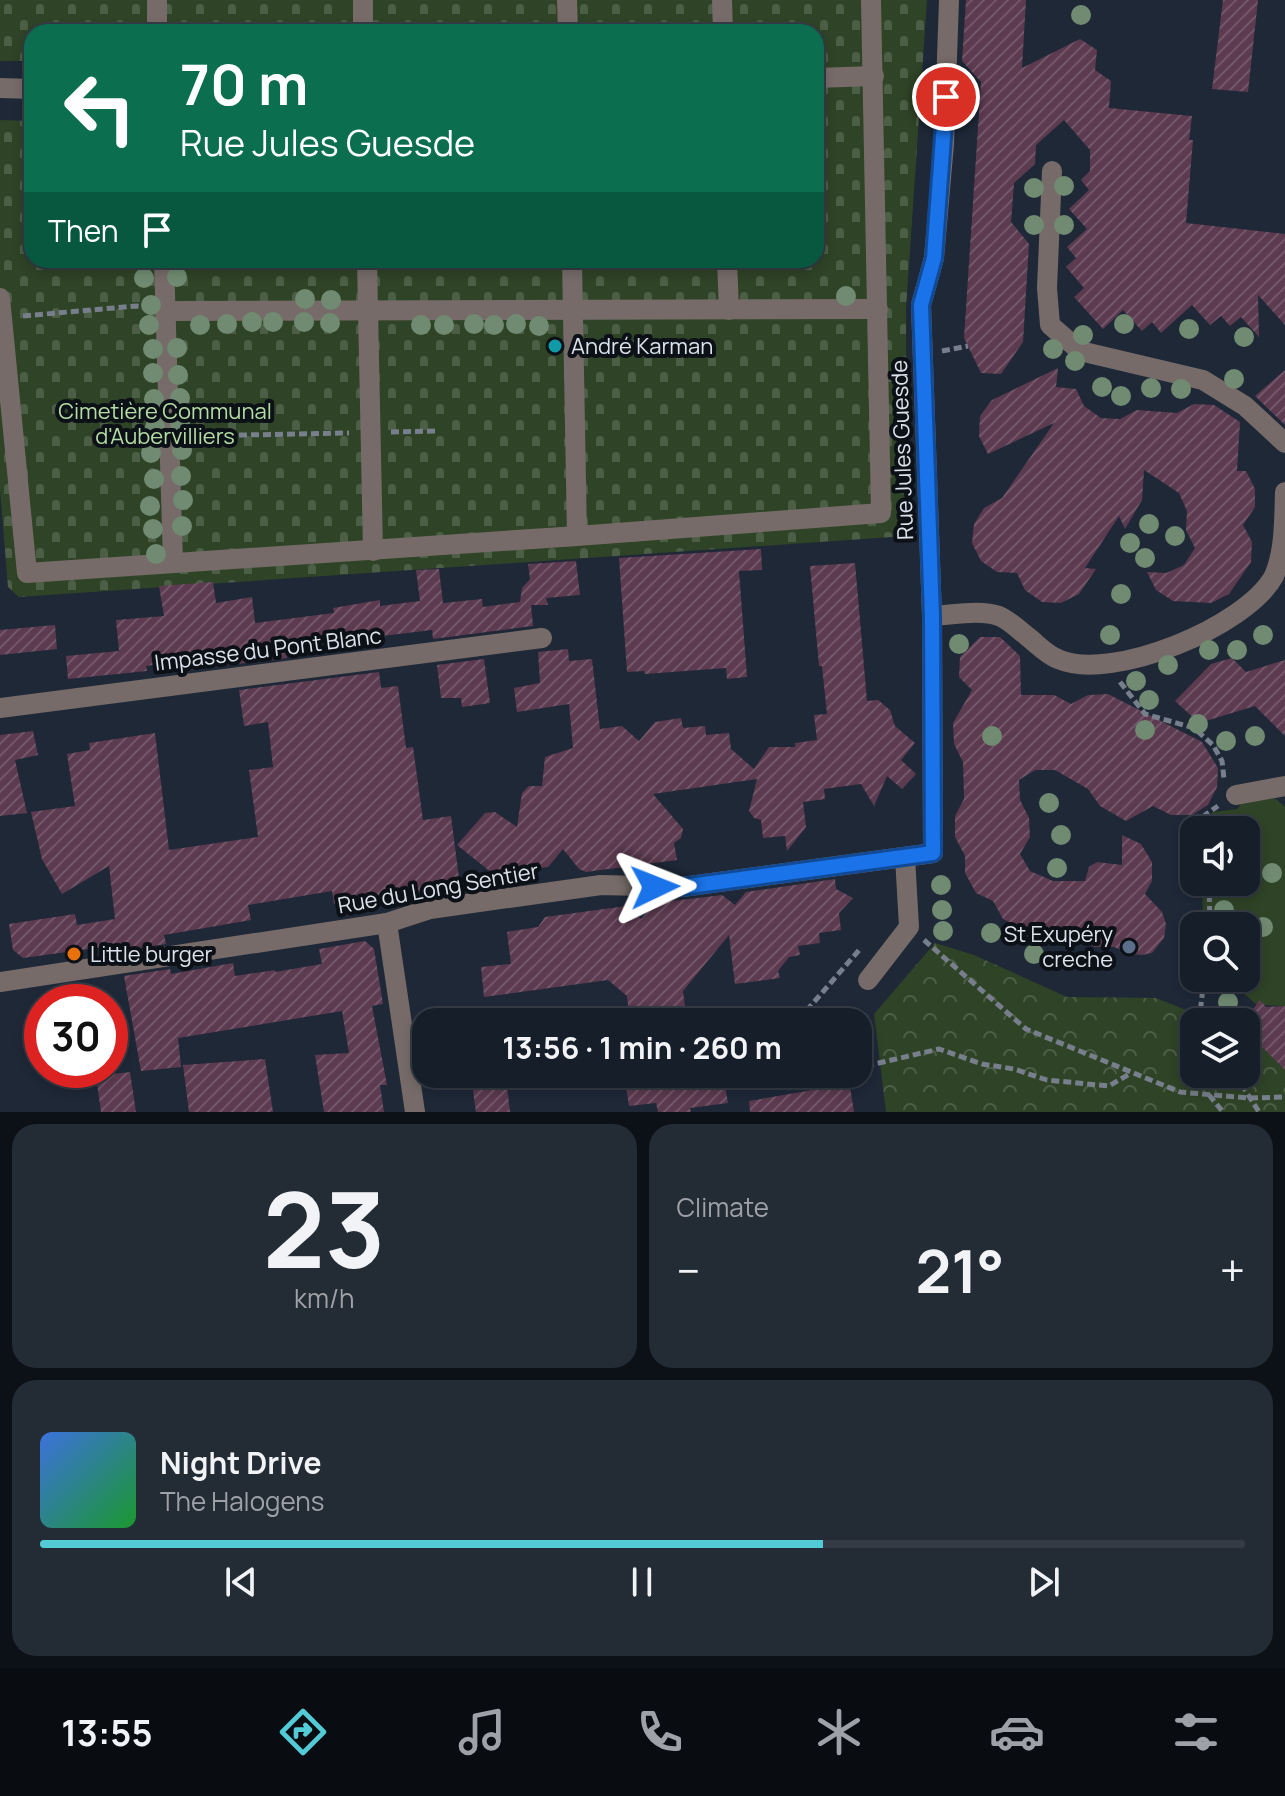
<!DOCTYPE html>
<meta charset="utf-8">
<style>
:root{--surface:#161e29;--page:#232b35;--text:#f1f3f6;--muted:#9ea2a8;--line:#353c46;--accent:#52cbd7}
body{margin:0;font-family:Manrope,sans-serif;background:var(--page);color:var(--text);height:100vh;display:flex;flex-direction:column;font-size:30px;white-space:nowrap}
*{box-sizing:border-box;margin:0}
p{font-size:26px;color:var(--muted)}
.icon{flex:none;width:44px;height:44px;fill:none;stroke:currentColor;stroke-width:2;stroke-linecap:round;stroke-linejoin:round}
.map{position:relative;height:1112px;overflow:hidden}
.panel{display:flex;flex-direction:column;gap:12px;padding:12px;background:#0c1017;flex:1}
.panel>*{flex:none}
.hud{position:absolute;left:24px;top:24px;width:800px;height:244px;border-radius:24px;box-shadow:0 4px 12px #0003,0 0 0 2px var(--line);background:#0b6e4f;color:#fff;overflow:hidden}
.tools{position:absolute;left:1180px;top:816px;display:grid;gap:16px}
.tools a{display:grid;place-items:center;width:80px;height:80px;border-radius:16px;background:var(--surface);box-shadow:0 4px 12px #0003,0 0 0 2px var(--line);font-size:40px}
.speed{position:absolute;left:24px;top:984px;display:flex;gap:16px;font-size:40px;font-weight:700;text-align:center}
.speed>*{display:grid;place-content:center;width:104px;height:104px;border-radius:50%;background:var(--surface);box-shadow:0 4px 12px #0003,0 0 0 2px var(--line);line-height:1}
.speed .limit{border:12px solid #d22;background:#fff;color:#111}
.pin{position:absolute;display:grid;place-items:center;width:68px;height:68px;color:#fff;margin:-34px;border:4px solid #fff;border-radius:50%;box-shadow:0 2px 8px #0007}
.me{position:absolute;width:88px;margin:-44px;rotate:88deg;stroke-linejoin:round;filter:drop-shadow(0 0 6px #0008)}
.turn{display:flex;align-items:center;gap:28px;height:168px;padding:0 24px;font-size:36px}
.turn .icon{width:104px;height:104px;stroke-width:2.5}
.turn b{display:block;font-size:56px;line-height:68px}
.then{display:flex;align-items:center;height:76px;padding:0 24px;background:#0003;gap:16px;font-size:30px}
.big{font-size:60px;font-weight:700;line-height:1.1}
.panel .card{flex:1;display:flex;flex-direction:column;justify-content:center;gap:12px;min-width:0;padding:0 28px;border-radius:24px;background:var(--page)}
.panel .dial{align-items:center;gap:0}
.dial b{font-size:104px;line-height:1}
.song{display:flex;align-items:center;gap:24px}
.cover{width:96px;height:96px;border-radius:12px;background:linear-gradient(135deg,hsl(220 70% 55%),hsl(130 70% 35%))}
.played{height:8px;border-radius:4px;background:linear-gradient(90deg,var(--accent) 65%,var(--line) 65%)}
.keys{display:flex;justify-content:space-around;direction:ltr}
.heat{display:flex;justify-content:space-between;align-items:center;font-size:44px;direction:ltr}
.panel .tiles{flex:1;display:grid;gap:12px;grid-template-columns:1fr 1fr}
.card:last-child{grid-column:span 2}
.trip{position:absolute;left:412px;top:1008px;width:460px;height:80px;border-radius:24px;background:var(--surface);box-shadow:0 4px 12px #0003,0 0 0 2px var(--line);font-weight:700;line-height:80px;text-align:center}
.dock{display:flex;height:128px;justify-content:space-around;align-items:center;background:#090c10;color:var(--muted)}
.dock .icon{width:56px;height:56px}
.dock .selected{color:var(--accent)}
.dock b{font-size:36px;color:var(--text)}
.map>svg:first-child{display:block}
.green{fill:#2f4326}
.cemetery{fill:url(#cemetery-stones)}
.park{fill:url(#park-crowns)}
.building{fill:url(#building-hatch)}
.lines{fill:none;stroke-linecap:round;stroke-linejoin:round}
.path{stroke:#777f8c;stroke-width:5;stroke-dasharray:8 4;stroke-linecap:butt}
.minor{stroke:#766b68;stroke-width:20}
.tree{fill:#708b72}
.route-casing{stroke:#114b97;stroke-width:20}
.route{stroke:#1a73e8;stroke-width:14}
.culture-dot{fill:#0f9aa8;stroke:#0c1117;stroke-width:3}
.service-dot{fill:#5c6f8a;stroke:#0c1117;stroke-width:3}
.food-dot{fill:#e8710a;stroke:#0c1117;stroke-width:3}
.labels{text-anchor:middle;stroke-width:8;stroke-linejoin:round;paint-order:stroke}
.poi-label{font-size:22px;fill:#dbe2ec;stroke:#0c1117;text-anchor:start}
.park-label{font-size:22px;fill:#b4dca3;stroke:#0c1117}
.street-label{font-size:22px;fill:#dbe2ec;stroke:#0c1117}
</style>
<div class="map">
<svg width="1285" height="1112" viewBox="0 0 1285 1112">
<defs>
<pattern id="cemetery-stones" width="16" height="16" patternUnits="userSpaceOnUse" patternTransform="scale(2)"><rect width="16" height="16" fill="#2f4326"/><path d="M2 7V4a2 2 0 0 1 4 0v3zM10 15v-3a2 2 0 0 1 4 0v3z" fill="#4d5e46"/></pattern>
<pattern id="park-crowns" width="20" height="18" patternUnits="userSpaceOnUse" patternTransform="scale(2)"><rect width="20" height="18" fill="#2f4326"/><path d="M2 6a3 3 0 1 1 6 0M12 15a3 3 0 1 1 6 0" fill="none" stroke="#4d5e46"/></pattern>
<pattern id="building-hatch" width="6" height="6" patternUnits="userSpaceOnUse" patternTransform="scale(2)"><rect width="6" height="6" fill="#5c3a50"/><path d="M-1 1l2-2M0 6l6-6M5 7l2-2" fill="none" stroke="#735669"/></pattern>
</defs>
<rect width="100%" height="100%" fill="#1e2837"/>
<!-- green -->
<path class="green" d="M1243,798L1276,799L1285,807V1006L1257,1005L1226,978H1246V926H1203L1202,882H1246V830H1234L1230,821H1210L1212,812L1238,809Z"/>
<!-- cemetery -->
<path class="cemetery" d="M0,0H927L906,309L907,536L19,597L8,587L0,490V120L32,121V260H816V32H32V61H0Z"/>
<!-- park -->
<path class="park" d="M935,943L974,955L1067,997L1156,998L1216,1022H1194V1074H1246V1039L1259,1049L1263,1048L1280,1065H1285V1112H886L874,1014Z"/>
<!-- building -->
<g class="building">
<path d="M966,0H1026L1022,68L1080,39L1097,50L1095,70L1111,81L1109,108L1192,116L1189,140H1193L1186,223L1285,234V325L1258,295L1259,337L1241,317L1230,326L1221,316L1210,325L1192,305L1161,333L1152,322L1142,331L1123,310L1103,329L1074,297L1084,288L1066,267L1076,258L1067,247L1087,229L1069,209L1089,190L1081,180L1090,171V150L1064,120L1036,145L1035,164L1014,183L1011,222L1029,244L1023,342L1001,374L981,373L964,338L981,82L962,61Z"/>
<path d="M1223,0H1258L1248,92L1212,89Z"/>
<path d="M1058,368L1056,387L1076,389L1084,406L1101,418L1120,419L1137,410L1177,413L1194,404L1214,405L1240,422L1237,471H1246L1255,489V507L1243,525L1252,542L1251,562L1229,594L1211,603L1173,601L1156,590L1147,572L1166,573L1184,565L1195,548L1186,530L1187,511L1179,493L1144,470L1142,500L1125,529L1119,516L1085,568L1096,569L1079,594L1061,603L1042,602L1025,590L1017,573L997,572L981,561L972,543L974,524L984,508L1002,498L1054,423L988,454L979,436L980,416L992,400Z"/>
<path d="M1285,370V425L1255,396Z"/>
<path d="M761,549L762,570L739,571L747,677L727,679L726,668L645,674L644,671L627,672L619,558Z"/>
<path d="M576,561L580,595L546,598L548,605H531L533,626L433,639L432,630L374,637L376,646L328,652L327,639L285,644L287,658L190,670L189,660L146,666L147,671L68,679L66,656L119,651L116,620L164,616L159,586L213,582L216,603L252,597L255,623L334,613L333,608L380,600V606L420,601L416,570L439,569L443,603L482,599L483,607L520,602L522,588L530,579L528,564Z"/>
<path d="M855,563L867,701L878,700L890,710L895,726L915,743L901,760L916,774L902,789L887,776L874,806L861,784L824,789L825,799L803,802L806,827L787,851L785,836L763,838L761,820L754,818L749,811L757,779L653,794L683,829L681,838L674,843L677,860L586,872L579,869L563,849L548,867L492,873L457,845L485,813L495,812L517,827L522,793L529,786H542L545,757L573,748L569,704L517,712L514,688L540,683L538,652L568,649L569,661L592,659L600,729L622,726L639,741L655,722L681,718L683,728L705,726L706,735L729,733L731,749L754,769L769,747H795V743L817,740L814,715L827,714L822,666H819L810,566Z"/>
<path d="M55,625L57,649L0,655V630Z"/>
<path d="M980,637H1000L1020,656L1021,695H1054L1071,704L1088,695L1108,694L1202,742L1218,768L1217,787L1208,805L1192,815H1171L1153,806L1126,821L1100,806L1088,789L1055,770H1035L1019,780L1020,800L1029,818L1030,837L1020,854L1030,871L1053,881H1085L1089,867L1097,862L1122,865V835L1141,844L1152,862V881L1145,894L1162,912L1166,924L1164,938L1152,953L1142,955L1131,954L1114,947H1095L1077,938H1057L1040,929L1021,928L1003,919L993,901L976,893L965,873V856L955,837V816L964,799L963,762L954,744L953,723L972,690L959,677L960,657Z"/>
<path d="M1232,658L1246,672L1285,660V736L1255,706L1199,723L1175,701L1211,664Z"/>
<path d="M484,659L490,703L462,707L461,698H441L437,665Z"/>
<path d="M379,672L381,688L398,686L406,748L413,747L423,820L451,816L460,886L334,904L332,891L248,905L251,920L164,935L166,944L119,951L118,945L23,958L13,950L9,924L75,914L77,925L115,919L109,866L62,894L42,859L31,812L75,806L67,754L90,750L89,743L155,733L169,850L258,837L249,770L273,767L268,722L244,726L239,690Z"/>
<path d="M33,731L38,755L15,760L27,813L0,816V735Z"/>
<path d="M835,879L836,889L853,898L839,913L841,930L819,933L820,943L798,946L800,955L789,957L778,971L780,978L735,984L729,935L683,991L687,1022H656L655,1020L630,1022L627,996L608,980L484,997L481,967L511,964L507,932L538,927L545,917L626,906L641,919L656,903L722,895L735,905L746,892Z"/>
<path d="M365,941L374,949L383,1004L372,1006L387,1085H380L384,1112H324L315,1055L349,1053L342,1011L178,1038L181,1067L141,1071L124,976L170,969L171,974L233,963L235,976L275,970V972L322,964L319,949Z"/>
<path d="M1260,1000L1266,1007L1285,1006V1070L1263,1048L1255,1050L1247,1017Z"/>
<path d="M265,1059L273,1112H189L183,1065Z"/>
<path d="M130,1072L136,1112H101L96,1076Z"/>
<path d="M624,1074H723L728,1103L690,1108L691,1112H658L656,1103L629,1106Z"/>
<path d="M816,1074H848L854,1112H750L749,1101L818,1089Z"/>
<path d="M506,1078L510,1112H476L472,1084Z"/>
</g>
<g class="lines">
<!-- path -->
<g class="path">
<path d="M23,316L136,306L144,307"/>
<path d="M942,351L968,346"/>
<path d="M391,432L436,431"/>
<path d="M191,436L349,433"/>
<path d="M1120,682L1145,714L1194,728L1213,745L1222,761L1224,779"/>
<path d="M1208,830L1205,815L1218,806"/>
<path d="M1209,882L1210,926"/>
<path d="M924,940L1026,1029L1180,1092L1249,1098L1285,1097"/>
<path d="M1204,978L1200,1014L1205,1022"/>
<path d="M802,1022L808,1009L860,949"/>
<path d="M866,1066L939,1049L982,1064L1014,1069L1047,1080L1109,1086L1131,1073"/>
<path d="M1235,1074L1259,1112"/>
<path d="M1209,1095L1223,1112"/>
</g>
<!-- minor -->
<g class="minor">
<path d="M363,0V32"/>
<path d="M567,0L568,32"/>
<path d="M722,0L723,32"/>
<path d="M157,32V0"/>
<path d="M816,78L874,76"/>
<path d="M0,88L32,89"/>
<path d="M1052,171L1047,288L1050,325L1080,351L1203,380L1245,406L1285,443"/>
<path d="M164,260L173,563"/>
<path d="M367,260L373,551"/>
<path d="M572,260L577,536"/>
<path d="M727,260L729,310"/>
<path d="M0,298L27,573L577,536L881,513L871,0"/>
<path d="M166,311L878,309"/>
<path d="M932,616C953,615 980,609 999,616C1009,620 1019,630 1028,637C1037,644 1047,655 1058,659C1111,683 1247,626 1274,576C1285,550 1284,520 1285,492"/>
<path d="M0,708L542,638"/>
<path d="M1236,795L1285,786"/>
<path d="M387,923L415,1112"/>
<path d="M868,980L909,927L905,857"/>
<path d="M0,982L387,923L430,909L601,885L682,887L933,853L932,616L921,305L934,258L944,144L949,0"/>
</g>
</g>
<!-- trees -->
<g class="tree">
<circle cx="1081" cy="15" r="10"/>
<circle cx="1064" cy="186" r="10"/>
<circle cx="1034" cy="188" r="10"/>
<circle cx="1034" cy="225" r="10"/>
<circle cx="1064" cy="225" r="10"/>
<circle cx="177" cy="277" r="10"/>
<circle cx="144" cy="278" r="10"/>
<circle cx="846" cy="296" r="10"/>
<circle cx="305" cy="299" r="10"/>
<circle cx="331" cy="300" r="10"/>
<circle cx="151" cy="305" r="10"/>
<circle cx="252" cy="322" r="10"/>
<circle cx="273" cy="322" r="10"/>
<circle cx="304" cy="322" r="10"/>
<circle cx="330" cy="323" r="10"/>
<circle cx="227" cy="324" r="10"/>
<circle cx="474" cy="324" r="10"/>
<circle cx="516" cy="324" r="10"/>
<circle cx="1124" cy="324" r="10"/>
<circle cx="149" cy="325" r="10"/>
<circle cx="200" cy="325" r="10"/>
<circle cx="421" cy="325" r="10"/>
<circle cx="444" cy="325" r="10"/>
<circle cx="494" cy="325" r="10"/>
<circle cx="539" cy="326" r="10"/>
<circle cx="1189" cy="329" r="10"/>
<circle cx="1083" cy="335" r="10"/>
<circle cx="1244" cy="337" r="10"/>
<circle cx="177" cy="348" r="10"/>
<circle cx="153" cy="349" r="10"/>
<circle cx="1053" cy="349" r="10"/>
<circle cx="1075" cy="361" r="10"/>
<circle cx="153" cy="373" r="10"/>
<circle cx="178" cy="375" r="10"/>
<circle cx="1234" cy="379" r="10"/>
<circle cx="1102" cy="387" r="10"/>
<circle cx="1151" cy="388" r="10"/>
<circle cx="1181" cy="389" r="10"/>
<circle cx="1121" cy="396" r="10"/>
<circle cx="180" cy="398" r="10"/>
<circle cx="154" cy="399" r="10"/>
<circle cx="180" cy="424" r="10"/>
<circle cx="155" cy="427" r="10"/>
<circle cx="182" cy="450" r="10"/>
<circle cx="151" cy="453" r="10"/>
<circle cx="181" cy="476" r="10"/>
<circle cx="154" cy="479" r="10"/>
<circle cx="183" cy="500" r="10"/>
<circle cx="150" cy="506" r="10"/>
<circle cx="1149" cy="524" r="10"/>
<circle cx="182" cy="526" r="10"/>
<circle cx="153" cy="529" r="10"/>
<circle cx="1175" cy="536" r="10"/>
<circle cx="1130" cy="543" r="10"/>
<circle cx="156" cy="554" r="10"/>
<circle cx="1145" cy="558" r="10"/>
<circle cx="1121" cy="594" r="10"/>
<circle cx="1110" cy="635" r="10"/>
<circle cx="1263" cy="635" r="10"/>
<circle cx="959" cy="644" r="10"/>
<circle cx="1209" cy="650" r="10"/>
<circle cx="1237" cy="650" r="10"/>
<circle cx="1168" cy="665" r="10"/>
<circle cx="1136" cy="681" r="10"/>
<circle cx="1149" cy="700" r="10"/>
<circle cx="1198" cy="724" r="10"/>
<circle cx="1145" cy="730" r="10"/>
<circle cx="992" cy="736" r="10"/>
<circle cx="1255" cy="736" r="10"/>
<circle cx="1226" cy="741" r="10"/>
<circle cx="1049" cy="803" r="10"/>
<circle cx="1061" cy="835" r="10"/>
<circle cx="1057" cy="868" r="10"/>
<circle cx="1272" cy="873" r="10"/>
<circle cx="941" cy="885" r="10"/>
<circle cx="942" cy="910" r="10"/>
<circle cx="1224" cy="910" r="10"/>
<circle cx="1263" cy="927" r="10"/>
<circle cx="943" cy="931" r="10"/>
<circle cx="991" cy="933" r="10"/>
<circle cx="1034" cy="954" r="10"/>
<circle cx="1228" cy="1002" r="10"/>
</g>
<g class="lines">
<defs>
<path id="route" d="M655,887H682L933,853L932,616L921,305L934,258L946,97"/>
</defs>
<!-- route casing -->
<use href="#route" class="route-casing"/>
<!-- route -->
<use href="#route" class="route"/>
</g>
<!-- markers -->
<circle class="culture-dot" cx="555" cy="346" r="8"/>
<circle class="service-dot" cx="1129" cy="947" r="8"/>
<circle class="food-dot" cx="74" cy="954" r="8"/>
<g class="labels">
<!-- poi labels -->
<g class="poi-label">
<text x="571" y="354">André Karman</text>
<text x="1113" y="942" text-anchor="end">St Exupéry<tspan x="1113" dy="25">creche</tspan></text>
<text x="90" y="962">Little burger</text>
</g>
<!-- park labels -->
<g class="park-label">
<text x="165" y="419">Cimetière Communal<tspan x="165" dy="25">d'Aubervilliers</tspan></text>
</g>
<!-- street labels -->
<g class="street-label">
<text transform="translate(902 450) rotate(-92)" y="8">Rue Jules Guesde</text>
<text transform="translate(268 649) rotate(-7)" y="8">Impasse du Pont Blanc</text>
<text transform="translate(438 888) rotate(-10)" y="8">Rue du Long Sentier</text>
</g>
</g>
</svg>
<div class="tools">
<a><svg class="icon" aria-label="sound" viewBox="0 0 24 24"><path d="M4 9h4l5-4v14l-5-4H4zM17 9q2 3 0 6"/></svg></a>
<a><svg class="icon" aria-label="search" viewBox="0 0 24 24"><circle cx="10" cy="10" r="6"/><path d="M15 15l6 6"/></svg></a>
<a><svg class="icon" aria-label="layers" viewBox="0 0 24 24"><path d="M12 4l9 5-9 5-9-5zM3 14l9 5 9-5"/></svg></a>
</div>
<div class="speed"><div class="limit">30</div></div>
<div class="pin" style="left:946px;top:97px;background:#d93025"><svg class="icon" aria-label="arrive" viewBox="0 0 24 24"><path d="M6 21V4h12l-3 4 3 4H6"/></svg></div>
<svg class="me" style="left:655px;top:887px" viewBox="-20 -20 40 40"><path d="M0-17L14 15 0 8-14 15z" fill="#1a73e8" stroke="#fff" stroke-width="4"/></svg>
<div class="trip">13:56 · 1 min · 260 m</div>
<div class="hud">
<div class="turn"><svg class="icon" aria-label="left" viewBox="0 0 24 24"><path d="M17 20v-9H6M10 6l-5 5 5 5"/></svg><div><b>70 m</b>Rue Jules Guesde</div></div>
<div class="then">Then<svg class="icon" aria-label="arrive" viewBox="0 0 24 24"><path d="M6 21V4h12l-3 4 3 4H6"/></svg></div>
</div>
</div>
<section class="panel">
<div class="tiles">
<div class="card dial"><b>23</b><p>km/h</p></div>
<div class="card"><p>Climate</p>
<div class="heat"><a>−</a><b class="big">21°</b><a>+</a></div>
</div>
<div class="card">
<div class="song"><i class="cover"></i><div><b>Night Drive</b><p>The Halogens</p></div></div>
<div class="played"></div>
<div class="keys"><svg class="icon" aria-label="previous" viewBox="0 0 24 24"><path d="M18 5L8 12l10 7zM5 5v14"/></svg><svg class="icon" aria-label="pause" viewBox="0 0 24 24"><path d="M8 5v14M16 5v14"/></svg><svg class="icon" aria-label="next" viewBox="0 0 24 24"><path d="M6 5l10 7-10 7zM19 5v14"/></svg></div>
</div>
</div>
</section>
<nav class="dock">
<b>13:55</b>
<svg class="icon selected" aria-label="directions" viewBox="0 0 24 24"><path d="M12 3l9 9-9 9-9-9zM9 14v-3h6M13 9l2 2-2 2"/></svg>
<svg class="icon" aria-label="music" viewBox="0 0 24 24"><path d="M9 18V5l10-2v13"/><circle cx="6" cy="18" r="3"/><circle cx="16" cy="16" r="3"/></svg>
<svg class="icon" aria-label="phone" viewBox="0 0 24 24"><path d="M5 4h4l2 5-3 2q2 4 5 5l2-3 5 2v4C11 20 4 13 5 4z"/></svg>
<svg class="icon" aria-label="climate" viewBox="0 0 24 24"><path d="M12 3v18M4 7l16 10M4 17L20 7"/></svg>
<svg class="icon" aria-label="car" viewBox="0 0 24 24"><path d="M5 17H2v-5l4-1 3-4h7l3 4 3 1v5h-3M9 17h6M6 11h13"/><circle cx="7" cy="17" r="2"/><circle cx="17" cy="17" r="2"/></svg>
<svg class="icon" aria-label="filters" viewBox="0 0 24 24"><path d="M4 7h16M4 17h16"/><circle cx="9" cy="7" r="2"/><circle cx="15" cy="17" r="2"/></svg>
</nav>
